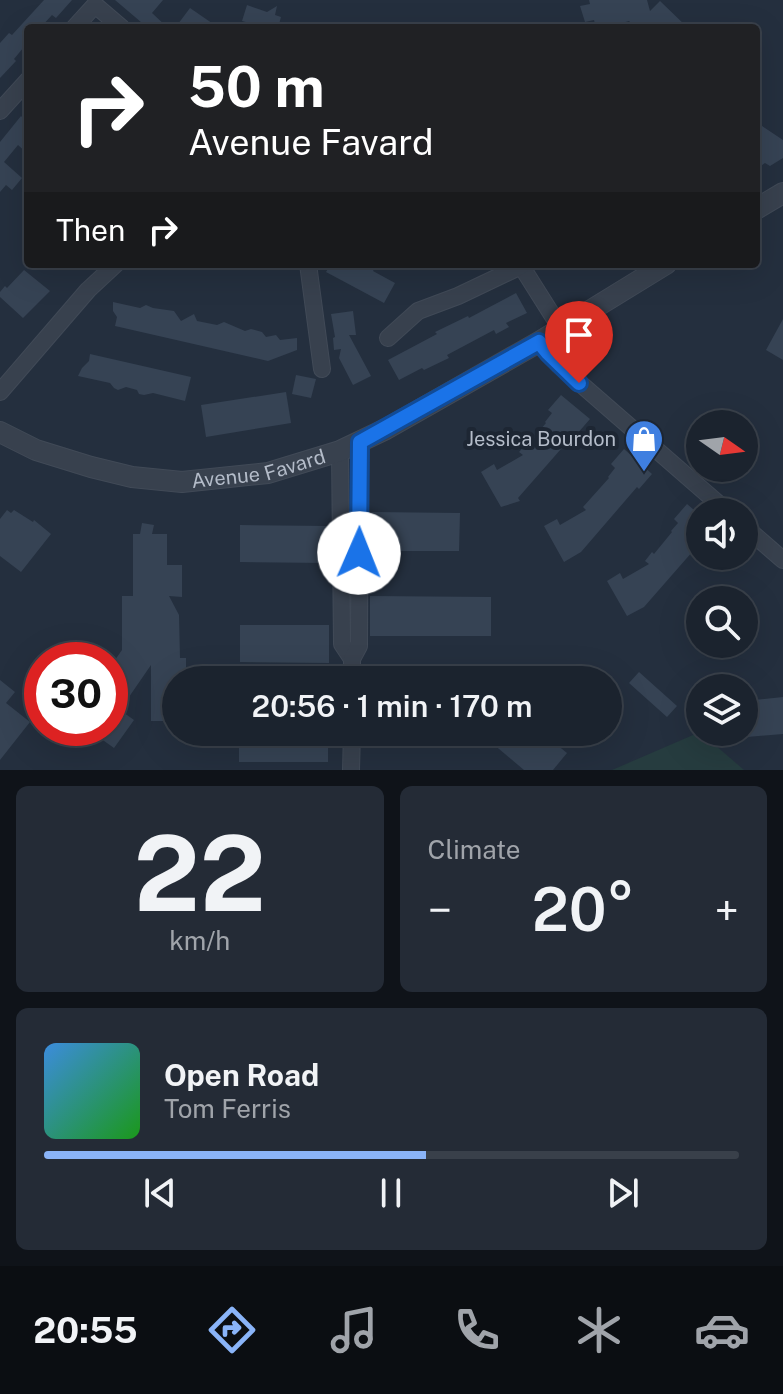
<!DOCTYPE html>
<meta charset="utf-8">
<style>
:root{--surface:#1b232e;--page:#242b36;--text:#f1f3f6;--muted:#a0a4aa;--line:#39404a;--accent:#8ab4f8}
body{margin:0;font-family:"Public Sans",sans-serif;background:var(--page);color:var(--text);height:100vh;display:flex;flex-direction:column;font-size:30px;white-space:nowrap}
*{box-sizing:border-box;margin:0}
p{font-size:26px;color:var(--muted)}
.icon{flex:none;width:44px;height:44px;fill:none;stroke:currentColor;stroke-width:2;stroke-linecap:round;stroke-linejoin:round}
.map{position:relative;height:770px;overflow:hidden}
.sheet{display:flex;flex-direction:column;gap:16px;padding:16px;background:#0f1319;flex:1}
.sheet>*{flex:none}
.hud{position:absolute;left:24px;top:24px;width:736px;height:244px;border-radius:8px;box-shadow:0 8px 32px #0002,0 0 0 2px var(--line);background:#202124;color:#fff;overflow:hidden}
.needle{width:52px;rotate:104deg}
.fabs{position:absolute;left:686px;top:410px;display:grid;gap:16px}
.fabs a{display:grid;place-items:center;width:72px;height:72px;border-radius:50%;background:var(--surface);box-shadow:0 8px 32px #0002,0 0 0 2px var(--line);font-size:40px}
.speed{position:absolute;left:24px;top:642px;display:flex;gap:16px;font-size:40px;font-weight:700;text-align:center}
.speed>*{display:grid;place-content:center;width:104px;height:104px;border-radius:50%;background:var(--surface);box-shadow:0 8px 32px #0002,0 0 0 2px var(--line);line-height:1}
.speed .limit{border:12px solid #d22;background:#fff;color:#111}
.pin{position:absolute;display:grid;place-items:center;width:68px;height:68px;color:#fff;margin:-82px -34px;border-radius:50% 50% 50% 0;rotate:-45deg;box-shadow:0 0 8px #0007}
.pin .icon{rotate:45deg}
.me{position:absolute;width:88px;margin:-44px;rotate:1deg;stroke-linejoin:round;filter:drop-shadow(0 0 6px #0008)}
.turn{display:flex;align-items:center;gap:28px;height:168px;padding:0 32px;font-size:36px}
.turn .icon{width:104px;height:104px;stroke-width:2.5}
.turn b{display:block;font-size:56px;line-height:68px}
.then{display:flex;align-items:center;height:76px;padding:0 32px;background:#0003;gap:16px;font-size:30px}
.big{font-size:60px;font-weight:600;line-height:1.1}
.sheet .card{flex:1;display:flex;flex-direction:column;justify-content:center;gap:12px;min-width:0;padding:0 28px;border-radius:12px;background:var(--page)}
.sheet .dial{align-items:center;gap:0}
.dial b{font-size:104px;line-height:1}
.song{display:flex;align-items:center;gap:24px}
.cover{width:96px;height:96px;border-radius:12px;background:linear-gradient(135deg,hsl(210 70% 55%),hsl(120 70% 35%))}
.played{height:8px;border-radius:4px;background:linear-gradient(90deg,var(--accent) 55%,var(--line) 55%)}
.keys{display:flex;justify-content:space-around;direction:ltr}
.heat{display:flex;justify-content:space-between;align-items:center;font-size:44px;direction:ltr}
.sheet .tiles{flex:1;display:grid;gap:16px;grid-template-columns:1fr 1fr}
.card:last-child{grid-column:span 2}
.trip{position:absolute;left:162px;top:666px;width:460px;height:80px;border-radius:40px;background:var(--surface);box-shadow:0 8px 32px #0002,0 0 0 2px var(--line);font-weight:600;line-height:80px;text-align:center}
.dock{display:flex;height:128px;justify-content:space-around;align-items:center;background:#0b0e12;color:var(--muted)}
.dock .icon{width:56px;height:56px}
.dock .on{color:var(--accent)}
.dock b{font-size:36px;color:var(--text)}
.map>svg:first-child{display:block}
.green{fill:#263c3f}
.building{fill:#364354}
.lines{fill:none;stroke-linecap:round;stroke-linejoin:round}
.minor-casing{stroke:#414a57;stroke-width:18}
.tertiary-casing{stroke:#414a57;stroke-width:22}
.minor{stroke:#38414e;stroke-width:16}
.tertiary{stroke:#38414e;stroke-width:20}
.route-casing{stroke:#114b97;stroke-width:20}
.route{stroke:#1a73e8;stroke-width:14}
.labels{text-anchor:middle;stroke-width:8;stroke-linejoin:round;paint-order:stroke}
.poi-label{font-size:20px;fill:#b4bcc9;stroke:#1d2633;text-anchor:end}
.street-label{font-size:20px;fill:#b4bcc9;stroke:#1d2633}
</style>
<div class="map">
<svg width="783" height="770" viewBox="0 0 783 770">
<rect width="100%" height="100%" fill="#242f3e"/>
<!-- green -->
<path class="green" d="M700,732L744,770H612Z"/>
<!-- building -->
<g class="building">
<path d="M44,0H72L56,18L52,15L40,28H28V42L14,59L16,61L0,78V43L9,33L12,35Z"/>
<path d="M115,0H163L152,13L168,28H148Z"/>
<path d="M589,0H647L650,11L660,1L688,28H636L629,21L605,28H596L594,20L585,22L580,6L590,4Z"/>
<path d="M247,5L267,12L277,6L275,15L281,17L278,28H252L253,24L242,21Z"/>
<path d="M190,8L219,28H175Z"/>
<path d="M21,116L28,123V154L18,145L4,162L22,178L12,190L6,185L0,192V142Z"/>
<path d="M756,122L783,140V158L770,166L765,163L756,169Z"/>
<path d="M331,264H377L373,271L395,283L384,303L326,272Z"/>
<path d="M24,270L50,291L23,318L0,297V292L5,286L7,288Z"/>
<path d="M516,293L527,313L506,323L509,327L496,334L494,330L447,355L449,358L424,370L422,368L399,380L388,360L437,334L435,332L468,316L469,318L484,310Z"/>
<path d="M113,302L140,308L146,305L153,308L174,311L181,321L194,314L197,321L217,325L224,322L245,331L251,329L262,332L266,337L276,335L280,340L297,338V350L268,361L115,326L117,317L113,311Z"/>
<path d="M353,311L356,335H349L371,376L353,385L339,358L341,349L334,350L333,338L335,337L331,314Z"/>
<path d="M783,319V360L766,350Z"/>
<path d="M90,354L191,377L185,401L153,393L144,395L139,394L137,390L126,387L118,390L114,388L110,383L78,376L82,368L89,361Z"/>
<path d="M296,375L316,379L311,398L292,394Z"/>
<path d="M286,392L291,423L206,437L201,405Z"/>
<path d="M561,395L590,419L577,434L575,433L518,498L520,501L501,507L481,472L494,464L497,470L523,455L519,452L527,443L528,444L546,423L545,422L552,413L548,410Z"/>
<path d="M624,449L652,474L639,489L637,487L581,552L564,562L544,526L557,519L560,525L586,510L583,507L609,478L608,477L615,468L611,464Z"/>
<path d="M687,504L700,515V543L644,607L627,616L607,581L620,573L623,579L649,564L645,561L652,552L654,554L672,532L671,531L678,523L674,519Z"/>
<path d="M7,510L11,513L14,510L33,522L34,520L51,534L21,572L0,556V519Z"/>
<path d="M371,512L460,513L459,551H370Z"/>
<path d="M142,523L154,525L152,534H167V565H182V597L169,596L179,615L180,658H186V680H176V721H151V665L120,710L134,720L114,748L86,728H110V667L122,650V596H133V534H140Z"/>
<path d="M240,525L330,526L329,563L240,562Z"/>
<path d="M370,596L491,597V636H370Z"/>
<path d="M240,625H329V663L240,662Z"/>
<path d="M639,672L677,706L667,717L629,683Z"/>
<path d="M0,680L15,692L6,703L30,722L0,760Z"/>
<path d="M783,697V734L747,737L744,723V701Z"/>
<rect x="239" y="732" width="89" height="30"/>
<path d="M479,732H541L567,753L553,770H524Z"/>
</g>
<g class="lines">
<defs>
<g id="minor">
<path d="M74,28L95,5L122,28"/>
<path d="M0,111L28,80"/>
<path d="M308,264L322,369"/>
<path d="M520,264L561,329"/>
<path d="M388,338L418,311L458,296L521,266"/>
<path d="M539,342L559,365L728,512"/>
<path d="M0,392L88,290L116,264"/>
<path d="M340,451L342,644L352,659"/>
<path d="M744,526L783,560"/>
<path d="M352,680V659L359,646L360,442"/>
<path d="M351,770L352,732"/>
</g>
<g id="tertiary">
<path d="M756,209L783,193"/>
<path id="s1" d="M0,432L36,450L91,467L132,477L182,482L268,473L340,451L386,429L539,342L666,264"/>
</g>
</defs>
<!-- minor casing -->
<use href="#minor" class="minor-casing"/>
<!-- tertiary casing -->
<use href="#tertiary" class="tertiary-casing"/>
<!-- minor -->
<use href="#minor" class="minor"/>
<!-- tertiary -->
<use href="#tertiary" class="tertiary"/>
</g>
<g class="lines">
<defs>
<path id="route" d="M359,553L360,442L539,342L548,353L579,383"/>
</defs>
<!-- route casing -->
<use href="#route" class="route-casing"/>
<!-- route -->
<use href="#route" class="route"/>
</g>
<!-- icons -->
<defs>
<symbol id="shop-pin" viewBox="-11 -11 22 30"><path d="M0 17L-7.5 6A9.5 9.5 0 1 1 7.5 6Z" fill="#3f7fe0" stroke="#1d2633"/><path d="M-5-2.5h2.3a2.7 3.5 0 0 1 5.4 0H5L5.5 6h-11ZM-1.5-2.5h3a1.5 2.3 0 0 0-3 0Z" fill="#fff"/></symbol>
</defs>
<g fill-rule="evenodd">
<use href="#shop-pin" x="622" y="417" width="44" height="60"/>
</g>
<g class="labels">
<!-- poi labels -->
<g class="poi-label">
<text x="616" y="446">Jessica Bourdon</text>
</g>
<!-- street labels -->
<g class="street-label">
<text dy="7" stroke="none"><textPath href="#s1" startOffset="268">Avenue Favard</textPath></text>
</g>
</g>
</svg>
<div class="fabs">
<a><svg class="needle" viewBox="-14 -14 28 28"><path d="M0-13l5 13h-10z" fill="#e53935"/><path d="M0 13l5-13h-10z" fill="#a0a4aa"/></svg></a>
<a><svg class="icon" aria-label="sound" viewBox="0 0 24 24"><path d="M4 9h4l5-4v14l-5-4H4zM17 9q2 3 0 6"/></svg></a>
<a><svg class="icon" aria-label="search" viewBox="0 0 24 24"><circle cx="10" cy="10" r="6"/><path d="M15 15l6 6"/></svg></a>
<a><svg class="icon" aria-label="layers" viewBox="0 0 24 24"><path d="M12 4l9 5-9 5-9-5zM3 14l9 5 9-5"/></svg></a>
</div>
<div class="speed"><div class="limit">30</div></div>
<div class="pin" style="left:579px;top:383px;background:#d93025"><svg class="icon" aria-label="arrive" viewBox="0 0 24 24"><path d="M6 21V4h12l-3 4 3 4H6"/></svg></div>
<svg class="me" style="left:359px;top:553px" viewBox="-20 -20 40 40"><circle r="19" fill="#fff"/><path d="M0-13L10 11 0 6-10 11z" fill="#1a73e8"/></svg>
<div class="trip">20:56 · 1 min · 170 m</div>
<div class="hud">
<div class="turn"><svg class="icon" aria-label="right" viewBox="0 0 24 24"><path d="M7 20v-9h11M14 6l5 5-5 5"/></svg><div><b>50 m</b>Avenue Favard</div></div>
<div class="then">Then<svg class="icon" aria-label="right" viewBox="0 0 24 24"><path d="M7 20v-9h11M14 6l5 5-5 5"/></svg></div>
</div>
</div>
<section class="sheet">
<div class="tiles">
<div class="card dial"><b>22</b><p>km/h</p></div>
<div class="card"><p>Climate</p>
<div class="heat"><a>−</a><b class="big">20°</b><a>+</a></div>
</div>
<div class="card">
<div class="song"><i class="cover"></i><div><b>Open Road</b><p>Tom Ferris</p></div></div>
<div class="played"></div>
<div class="keys"><svg class="icon" aria-label="previous" viewBox="0 0 24 24"><path d="M18 5L8 12l10 7zM5 5v14"/></svg><svg class="icon" aria-label="pause" viewBox="0 0 24 24"><path d="M8 5v14M16 5v14"/></svg><svg class="icon" aria-label="next" viewBox="0 0 24 24"><path d="M6 5l10 7-10 7zM19 5v14"/></svg></div>
</div>
</div>
</section>
<nav class="dock">
<b>20:55</b>
<svg class="icon on" aria-label="directions" viewBox="0 0 24 24"><path d="M12 3l9 9-9 9-9-9zM9 14v-3h6M13 9l2 2-2 2"/></svg>
<svg class="icon" aria-label="music" viewBox="0 0 24 24"><path d="M9 18V5l10-2v13"/><circle cx="6" cy="18" r="3"/><circle cx="16" cy="16" r="3"/></svg>
<svg class="icon" aria-label="phone" viewBox="0 0 24 24"><path d="M5 4h4l2 5-3 2q2 4 5 5l2-3 5 2v4C11 20 4 13 5 4z"/></svg>
<svg class="icon" aria-label="climate" viewBox="0 0 24 24"><path d="M12 3v18M4 7l16 10M4 17L20 7"/></svg>
<svg class="icon" aria-label="car" viewBox="0 0 24 24"><path d="M5 17H2v-5l4-1 3-4h7l3 4 3 1v5h-3M9 17h6M6 11h13"/><circle cx="7" cy="17" r="2"/><circle cx="17" cy="17" r="2"/></svg>
</nav>
